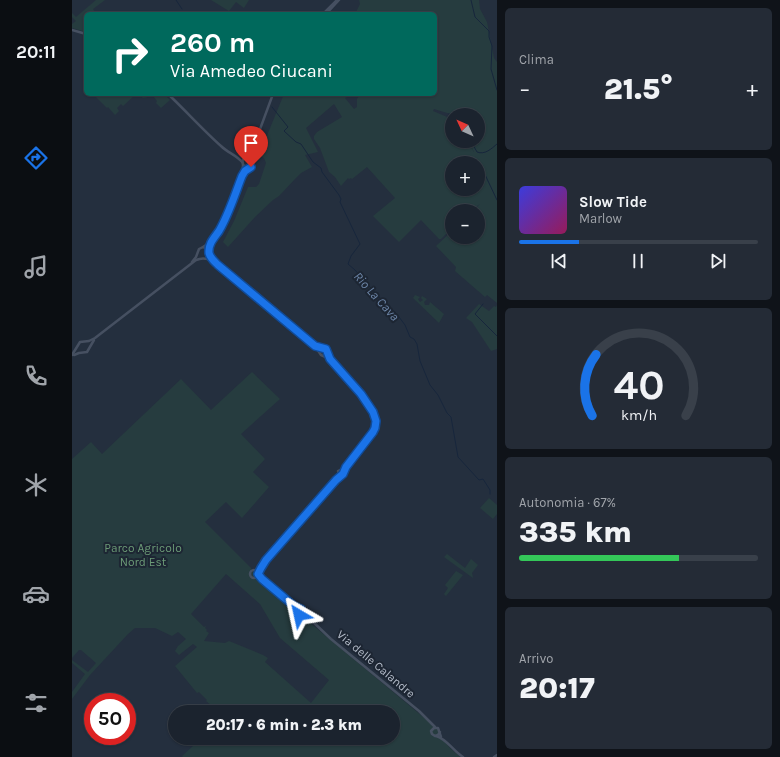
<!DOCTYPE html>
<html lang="it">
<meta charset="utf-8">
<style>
:root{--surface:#1b232e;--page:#242b36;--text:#f1f3f6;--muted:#a0a4aa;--line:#39404a;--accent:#1a73e8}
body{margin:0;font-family:Karla,sans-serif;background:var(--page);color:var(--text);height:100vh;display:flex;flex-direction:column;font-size:15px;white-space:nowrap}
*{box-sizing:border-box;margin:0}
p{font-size:13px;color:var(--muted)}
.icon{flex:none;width:22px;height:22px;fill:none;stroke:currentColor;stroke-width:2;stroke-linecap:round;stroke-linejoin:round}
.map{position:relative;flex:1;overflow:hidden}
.side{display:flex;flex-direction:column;gap:8px;padding:8px;background:#0f1319;width:283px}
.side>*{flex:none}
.hud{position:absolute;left:12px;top:12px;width:353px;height:84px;border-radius:6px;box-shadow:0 1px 3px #0004,0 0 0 1px var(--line);background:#00695c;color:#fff;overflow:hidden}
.needle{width:26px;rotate:314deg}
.tools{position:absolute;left:373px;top:108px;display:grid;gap:8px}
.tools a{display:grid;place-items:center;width:40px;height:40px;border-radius:50%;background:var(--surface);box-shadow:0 1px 3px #0004,0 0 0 1px var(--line);font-size:20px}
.speed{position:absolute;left:12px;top:693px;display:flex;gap:8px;font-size:20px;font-weight:700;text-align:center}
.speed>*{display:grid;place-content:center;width:52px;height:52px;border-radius:50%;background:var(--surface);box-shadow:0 1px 3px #0004,0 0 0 1px var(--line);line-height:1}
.speed .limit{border:6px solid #d22;background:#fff;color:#111}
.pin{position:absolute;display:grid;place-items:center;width:34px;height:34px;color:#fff;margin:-41px -17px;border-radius:50% 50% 50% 0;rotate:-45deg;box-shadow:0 0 4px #0007}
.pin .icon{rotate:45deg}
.me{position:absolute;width:44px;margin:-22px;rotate:324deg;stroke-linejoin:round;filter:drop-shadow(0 0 3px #0008)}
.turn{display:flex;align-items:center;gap:14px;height:84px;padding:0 20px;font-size:18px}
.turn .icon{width:52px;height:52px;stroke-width:2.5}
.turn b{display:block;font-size:28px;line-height:34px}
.big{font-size:30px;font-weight:800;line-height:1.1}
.side .tile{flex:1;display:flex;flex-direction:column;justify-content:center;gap:6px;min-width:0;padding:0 14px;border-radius:6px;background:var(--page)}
.side .dial{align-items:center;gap:0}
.dial svg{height:104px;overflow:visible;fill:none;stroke:var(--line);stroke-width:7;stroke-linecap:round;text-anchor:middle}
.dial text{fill:var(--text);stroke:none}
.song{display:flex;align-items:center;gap:12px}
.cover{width:48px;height:48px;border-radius:6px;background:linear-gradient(135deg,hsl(240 70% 55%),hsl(330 70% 35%))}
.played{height:4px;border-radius:2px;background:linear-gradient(90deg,var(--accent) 25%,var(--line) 25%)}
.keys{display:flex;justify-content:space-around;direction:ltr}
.heat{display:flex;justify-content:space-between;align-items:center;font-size:22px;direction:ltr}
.charge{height:6px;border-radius:3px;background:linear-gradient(90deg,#34c759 67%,var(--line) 0)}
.trip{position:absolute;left:96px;top:705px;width:232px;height:40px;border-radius:20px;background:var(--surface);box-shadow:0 1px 3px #0004,0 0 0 1px var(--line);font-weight:800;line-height:40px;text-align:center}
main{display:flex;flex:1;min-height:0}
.menu{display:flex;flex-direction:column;width:72px;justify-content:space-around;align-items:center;background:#0b0e12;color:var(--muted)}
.menu .icon{width:28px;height:28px}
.menu .active{color:var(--accent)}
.menu b{font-size:18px;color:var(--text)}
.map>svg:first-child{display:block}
.green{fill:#263c3f;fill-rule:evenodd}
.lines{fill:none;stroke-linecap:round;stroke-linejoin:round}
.stream{stroke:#17263c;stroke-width:1}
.secondary{stroke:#465061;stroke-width:2.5}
.route-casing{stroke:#114b97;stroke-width:10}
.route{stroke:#1a73e8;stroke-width:7}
.labels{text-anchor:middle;stroke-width:4;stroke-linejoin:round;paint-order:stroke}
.park-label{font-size:12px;fill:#6b9a76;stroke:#1d2633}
.street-label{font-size:12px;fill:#b4bcc9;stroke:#1d2633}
.water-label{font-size:13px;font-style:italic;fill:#6d86a8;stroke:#1d2633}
</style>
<main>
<nav class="menu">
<b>20:11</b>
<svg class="icon active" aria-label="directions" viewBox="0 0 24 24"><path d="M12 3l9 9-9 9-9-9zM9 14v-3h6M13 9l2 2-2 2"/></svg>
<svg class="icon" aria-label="music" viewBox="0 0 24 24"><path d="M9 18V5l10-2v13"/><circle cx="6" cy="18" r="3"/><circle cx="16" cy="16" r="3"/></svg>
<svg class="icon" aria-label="phone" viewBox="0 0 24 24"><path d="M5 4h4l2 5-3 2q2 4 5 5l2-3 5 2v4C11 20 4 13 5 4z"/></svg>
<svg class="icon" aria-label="climate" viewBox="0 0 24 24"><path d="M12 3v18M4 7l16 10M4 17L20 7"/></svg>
<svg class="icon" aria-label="car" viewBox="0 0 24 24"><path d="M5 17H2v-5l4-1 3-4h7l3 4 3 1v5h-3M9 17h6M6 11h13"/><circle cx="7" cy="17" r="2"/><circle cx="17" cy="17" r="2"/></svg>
<svg class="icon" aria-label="filters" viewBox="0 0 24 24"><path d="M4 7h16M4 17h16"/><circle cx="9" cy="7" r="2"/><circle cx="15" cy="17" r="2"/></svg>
</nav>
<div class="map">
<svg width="425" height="757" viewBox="0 0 425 757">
<rect width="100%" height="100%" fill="#242f3e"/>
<!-- green -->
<g class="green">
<path d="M24,0H33L21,9L24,14H14V32L0,28V24L4,21L0,17V13L4,17Z"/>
<path d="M139,0H177L172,8L164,2L157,11Z"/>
<path d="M287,0H407L408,9L415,22L422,58L425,62V303L415,295L413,297L383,271L384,267L364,246L380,231V237H406V211H401L408,204L398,211H380V228L369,239H367L349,220L327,242L301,216L323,198L295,167L280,179L279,178L277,179L276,178L269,186L263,177L257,172L248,148L242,139V136L245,132L270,117L262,104L234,128L246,152L233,155L240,167L229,173L223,179L207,196L201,200L183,217L156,247L151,242L162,221L176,187H184L187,184L194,163L192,158L187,155L212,94H281L273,98L282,109L285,107V99L288,94H363V14H283L288,4ZM362,109L382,115L383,112L384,115H406V141H397L402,152L395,141H380V119L361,111ZM380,163H406V189H380Z"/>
<path d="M27,94H64L51,106L49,104L45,108L47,111L43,115L36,107L35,108L24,97Z"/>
<path d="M66,94H92L98,100L89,108L84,103L85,101L81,96L71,98Z"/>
<path d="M343,295L348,297L346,299L348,302L351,300L349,298L350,296L355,299L352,302L353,305H357L358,302L372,314L367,323L341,298Z"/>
<path d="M407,304L417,311L422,306L424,307L425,305V349L419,351L400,322L394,318Z"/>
<path d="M180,372L208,399L169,434L193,459L181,472L197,487L170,518L154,502L133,522L179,568L180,572L182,571L185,572L196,585V589L198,591L202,592L227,613L229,610L232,611L233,614L231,617L356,721L362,728L366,730V734L378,748L389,757H111L110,756L121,746L117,738H122L128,744L133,738H321V712H147L134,701L135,700L127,692L125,693L103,666L125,647L121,644L107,655L103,651L106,646L114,639L106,632L100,636L83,628H63L56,634L18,675L0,699V692L13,674L0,663V660L16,672L24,663L9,650H7L0,658V459L19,442L30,454L109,379L139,410ZM154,574L188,604L208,638L257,680L239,703L193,662L196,658L191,655L157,641L153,643L132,641L137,633L134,631L135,630L133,628L134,626L132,627L119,614Z"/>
<path d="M417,498L425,505V514L421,519L408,508Z"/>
<path d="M375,554L393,568L399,559L406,565L400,573L401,578L372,557Z"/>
<path d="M384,571L391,575L374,596L372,594L376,588L373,585Z"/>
</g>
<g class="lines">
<!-- stream -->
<g class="stream">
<path d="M104,0L110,9"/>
<path d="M399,0L403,17L417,31V37L420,46L419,69L425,90"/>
<path d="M112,12L114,14"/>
<path d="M200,107L216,127L212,131L224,142L229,144L241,162L249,168L250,172L267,195L269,199L268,202L288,244L279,256L276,264L283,270L306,296L324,313L333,325L338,337L342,339L345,344L348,361L358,385L366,395L375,413L379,417L386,457L407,480L411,479L418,490V494"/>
<path d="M377,114L380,115"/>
<path d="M399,141L405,152C413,155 419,149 425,144"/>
<path d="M408,164L425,200"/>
<path d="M411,304L403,314L425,336"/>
</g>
<!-- secondary -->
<g class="secondary">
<path d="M251,14L265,0"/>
<path d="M254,14L267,0"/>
<path d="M0,30L14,34"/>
<path d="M96,94C114,111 131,130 149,146C156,153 165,155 171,163"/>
<circle cx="176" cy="162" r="5.5"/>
<path d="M175,157L181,148L201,94"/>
<path d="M131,247C147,239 171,182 171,165"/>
<path d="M120,262L124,257L127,249L131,247L136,249L139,256L143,262"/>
<path d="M243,346L254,349L258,359"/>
<path d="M0,355L8,342L17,341L23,338L124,260C133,256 139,260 146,265L243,346L249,355L258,359L263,365C274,378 309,410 303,428C300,436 280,458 274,467L271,474L267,475L266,471L274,467"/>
<path d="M2,355L7,353L15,352L22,340"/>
<circle cx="182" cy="574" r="4"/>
<path d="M186,574L191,565L268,475"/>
<path d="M186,574L190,579L222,606L229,609"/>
<circle cx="230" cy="613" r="4"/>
<path d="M234,613L238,619L259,639L347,711L363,727"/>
<path d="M368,732L366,735L363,736L360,734L359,731L362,728H366L369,737"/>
<path d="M364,736C375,739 381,751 391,757"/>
<path d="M422,757L425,755"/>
</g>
</g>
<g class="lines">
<defs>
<path id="route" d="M179,167L173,171L170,176C163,194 157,214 147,231C142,238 136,244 137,253C138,258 143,262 146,265L243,346L254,349L258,359L289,394L301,412L304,421L303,428L301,432L274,467L271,474L264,480L194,560L189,568L186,574L190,579L222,606L229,609L227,611V615"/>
</defs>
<!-- route casing -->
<use href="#route" class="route-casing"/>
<!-- route -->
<use href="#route" class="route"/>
</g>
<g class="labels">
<!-- park labels -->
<g class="park-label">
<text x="71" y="552">Parco Agricolo<tspan x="71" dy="14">Nord Est</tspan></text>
</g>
<!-- street labels -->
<g class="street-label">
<text transform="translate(304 664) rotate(40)" y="4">Via delle Calandre</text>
</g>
<!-- water labels -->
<g class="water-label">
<text transform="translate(305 296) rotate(48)" y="5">Rio La Cava</text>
</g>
</g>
</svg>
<div class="tools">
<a><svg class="needle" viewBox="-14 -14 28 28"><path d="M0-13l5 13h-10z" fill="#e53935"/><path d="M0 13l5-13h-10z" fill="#a0a4aa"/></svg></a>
<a>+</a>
<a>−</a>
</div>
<div class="speed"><div class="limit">50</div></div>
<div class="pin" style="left:179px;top:167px;background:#d93025"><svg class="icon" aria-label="arrive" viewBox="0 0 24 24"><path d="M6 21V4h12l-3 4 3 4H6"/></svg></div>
<svg class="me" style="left:227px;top:615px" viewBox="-20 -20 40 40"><path d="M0-17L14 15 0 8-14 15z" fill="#1a73e8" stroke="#fff" stroke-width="4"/></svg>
<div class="trip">20:17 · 6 min · 2.3 km</div>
<div class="hud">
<div class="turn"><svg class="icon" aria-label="right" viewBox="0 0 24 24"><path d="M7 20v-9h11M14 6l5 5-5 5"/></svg><div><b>260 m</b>Via Amedeo Ciucani</div></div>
</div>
</div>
<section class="side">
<div class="tile"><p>Clima</p>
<div class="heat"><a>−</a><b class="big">21.5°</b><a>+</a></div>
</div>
<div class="tile">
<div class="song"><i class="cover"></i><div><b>Slow Tide</b><p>Marlow</p></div></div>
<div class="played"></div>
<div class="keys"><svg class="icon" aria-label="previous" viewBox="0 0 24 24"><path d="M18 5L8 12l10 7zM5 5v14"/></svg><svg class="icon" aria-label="pause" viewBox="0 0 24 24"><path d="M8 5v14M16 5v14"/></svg><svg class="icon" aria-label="next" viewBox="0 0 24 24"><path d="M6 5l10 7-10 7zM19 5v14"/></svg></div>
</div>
<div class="tile dial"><svg viewBox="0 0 100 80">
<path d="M14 69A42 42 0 1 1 86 69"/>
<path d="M14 69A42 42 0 0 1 17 22" stroke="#1a73e8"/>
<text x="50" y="56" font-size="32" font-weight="700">40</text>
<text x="50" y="72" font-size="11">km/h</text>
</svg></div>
<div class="tile"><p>Autonomia · 67%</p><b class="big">335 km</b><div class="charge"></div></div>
<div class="tile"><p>Arrivo</p><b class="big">20:17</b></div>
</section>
</main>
